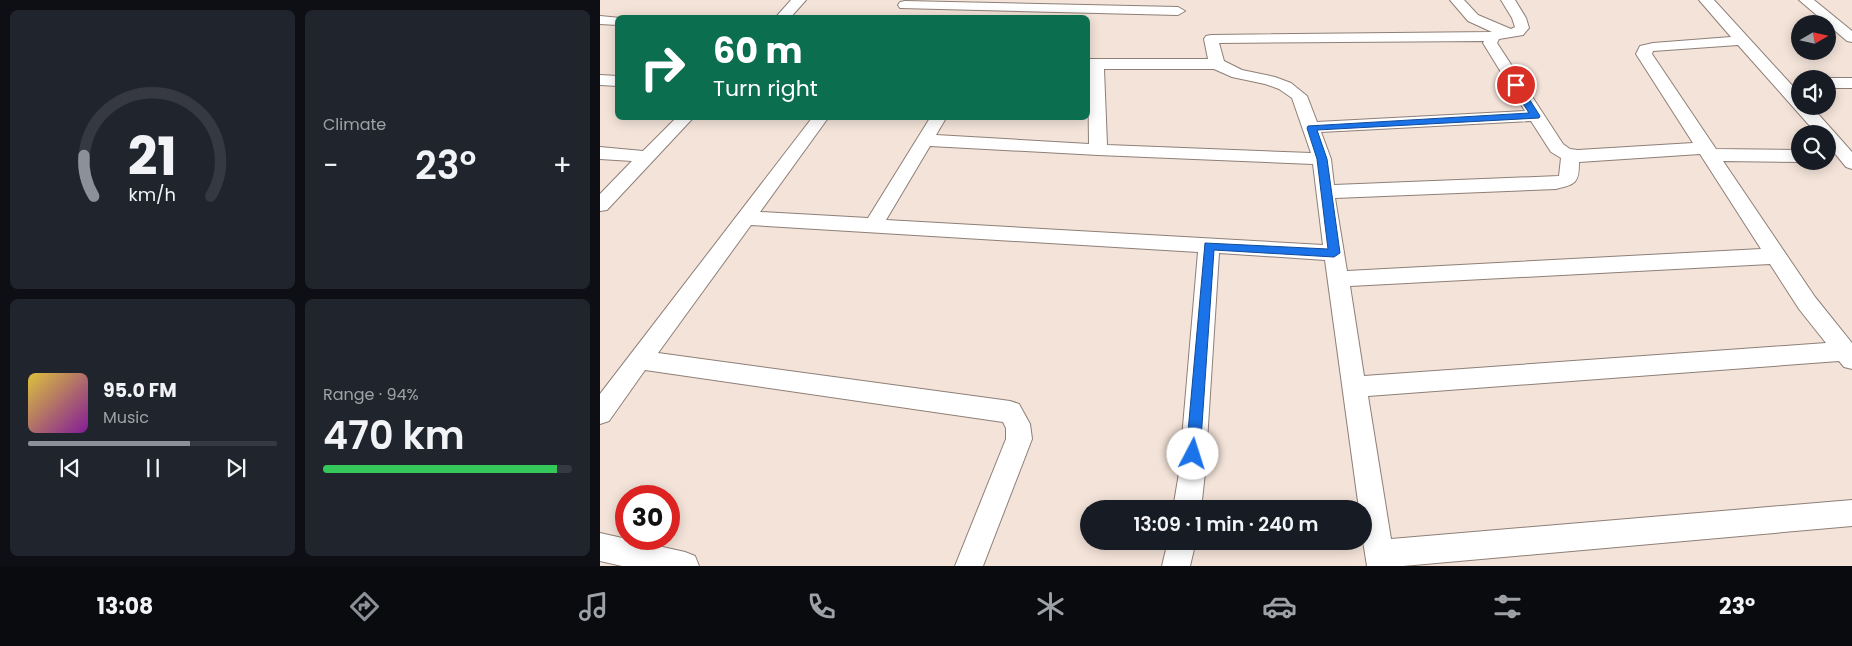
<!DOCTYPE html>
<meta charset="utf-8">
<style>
:root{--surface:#171b24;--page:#20242c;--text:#f1f3f6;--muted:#9ea1a6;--line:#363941;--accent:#8c9099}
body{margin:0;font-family:Poppins,sans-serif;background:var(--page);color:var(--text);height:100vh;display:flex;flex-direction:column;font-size:19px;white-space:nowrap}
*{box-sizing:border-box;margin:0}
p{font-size:16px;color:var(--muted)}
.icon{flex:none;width:28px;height:28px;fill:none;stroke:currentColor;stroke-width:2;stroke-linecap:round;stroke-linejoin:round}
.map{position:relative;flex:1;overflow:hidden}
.side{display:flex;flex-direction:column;gap:10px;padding:10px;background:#0d0f14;width:600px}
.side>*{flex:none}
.hud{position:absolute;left:15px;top:15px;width:475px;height:105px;border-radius:8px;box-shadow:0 2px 12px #0003;background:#0b6e4f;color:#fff;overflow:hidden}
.needle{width:32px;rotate:81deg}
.controls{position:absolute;left:1191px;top:15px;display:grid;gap:10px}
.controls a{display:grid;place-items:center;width:45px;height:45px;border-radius:50%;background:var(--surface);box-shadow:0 2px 12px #0003;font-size:25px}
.speed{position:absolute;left:15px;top:485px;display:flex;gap:10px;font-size:25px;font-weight:700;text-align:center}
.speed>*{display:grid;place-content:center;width:65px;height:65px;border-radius:50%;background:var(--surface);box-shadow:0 2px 12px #0003;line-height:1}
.speed .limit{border:8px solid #d22;background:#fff;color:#111}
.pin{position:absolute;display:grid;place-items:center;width:42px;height:42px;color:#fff;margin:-21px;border:2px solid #fff;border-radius:50%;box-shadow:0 1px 5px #0007}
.me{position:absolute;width:55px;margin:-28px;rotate:5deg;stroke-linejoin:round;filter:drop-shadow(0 0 4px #0008)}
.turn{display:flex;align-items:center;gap:18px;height:105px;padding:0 15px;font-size:22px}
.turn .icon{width:65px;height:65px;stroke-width:2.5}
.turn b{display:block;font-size:35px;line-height:42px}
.big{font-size:38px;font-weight:600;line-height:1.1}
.side .tile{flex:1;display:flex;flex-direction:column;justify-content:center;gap:8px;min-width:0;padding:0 18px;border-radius:8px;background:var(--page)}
.side .dial{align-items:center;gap:0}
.dial svg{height:130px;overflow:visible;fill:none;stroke:var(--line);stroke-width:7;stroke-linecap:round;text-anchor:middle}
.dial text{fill:var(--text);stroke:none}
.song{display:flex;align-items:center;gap:15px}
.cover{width:60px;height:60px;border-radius:8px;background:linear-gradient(135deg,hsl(50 70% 55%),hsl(290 70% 35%))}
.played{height:5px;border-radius:2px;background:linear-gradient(90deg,var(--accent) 65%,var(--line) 65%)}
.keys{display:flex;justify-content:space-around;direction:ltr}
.heat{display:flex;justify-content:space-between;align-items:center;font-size:28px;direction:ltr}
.charge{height:8px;border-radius:4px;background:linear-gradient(90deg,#34c759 94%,var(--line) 0)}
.side .tiles{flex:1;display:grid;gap:10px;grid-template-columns:repeat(2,1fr)}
.trip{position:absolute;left:480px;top:500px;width:292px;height:50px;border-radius:25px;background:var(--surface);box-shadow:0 2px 12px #0003;font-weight:600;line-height:50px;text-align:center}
.menu{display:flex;height:80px;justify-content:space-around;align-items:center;background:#090b0e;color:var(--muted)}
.menu .icon{width:35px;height:35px}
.menu .current{color:var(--accent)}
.menu b{font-size:22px;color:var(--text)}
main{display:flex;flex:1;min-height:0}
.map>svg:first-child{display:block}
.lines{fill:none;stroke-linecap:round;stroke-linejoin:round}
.street-casing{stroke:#8e7f77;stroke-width:2}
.street{fill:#fff;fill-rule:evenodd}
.route{fill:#1a73e8;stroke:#114b97}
</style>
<main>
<section class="side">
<div class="tiles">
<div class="tile dial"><svg viewBox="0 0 100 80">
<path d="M14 69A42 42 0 1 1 86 69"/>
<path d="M14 69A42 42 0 0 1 8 44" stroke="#8c9099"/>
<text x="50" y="56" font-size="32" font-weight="700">21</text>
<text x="50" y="72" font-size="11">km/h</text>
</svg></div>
<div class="tile"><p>Climate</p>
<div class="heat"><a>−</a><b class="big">23°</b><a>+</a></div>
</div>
<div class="tile">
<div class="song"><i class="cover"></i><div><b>95.0 FM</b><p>Music</p></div></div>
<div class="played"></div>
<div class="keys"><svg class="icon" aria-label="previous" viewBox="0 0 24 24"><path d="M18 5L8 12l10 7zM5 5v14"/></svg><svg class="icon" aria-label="pause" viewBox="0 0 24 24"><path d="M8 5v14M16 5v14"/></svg><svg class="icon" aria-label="next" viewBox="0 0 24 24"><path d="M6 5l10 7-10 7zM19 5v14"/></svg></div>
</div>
<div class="tile"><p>Range · 94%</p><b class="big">470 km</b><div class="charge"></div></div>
</div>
</section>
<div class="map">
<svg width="1252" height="566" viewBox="0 0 1252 566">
<rect width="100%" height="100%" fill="#f3e3d9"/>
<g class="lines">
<defs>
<g id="street">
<path d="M191,0H206L190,18H175Z"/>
<path d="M850,0H864L878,15L911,29L915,27L912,18L901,0H915L926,18L929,28L923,35L899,39L897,43L963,144L970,149L978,150L1093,143L1036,54L1040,46L1053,43L1131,37L1099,0H1114L1200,94V106H1211L1252,152V169L1246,167L1228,145V134H1217L1138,45L1053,51L1052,54L1116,149L1200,150V162L1123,161L1215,297L1252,343V369L1244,367L1239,361L768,396L791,539L1252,500V526L803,566H767L763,541L764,509H759L725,260L619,253L605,473L601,509H573L579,473L598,252L151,225L58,353L410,401L419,404L430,424L432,439L383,566H355L406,439V428L403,422L45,370L9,421L0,424V394L212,118H228L160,212L268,218L330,118H346L336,135L489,144L488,59H608L604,39L606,36L611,35L892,32L868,21ZM884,41L883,43L925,111L717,122L707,96L691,83L675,77L642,70L624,61L619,43ZM504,69H614L632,77L665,84L679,89L692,98L711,153L507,145ZM931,121L951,152L961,158L959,176L734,185L731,159L721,132ZM330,146L498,155L713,164L723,245L286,220ZM1100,154L1161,249L747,271L735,198L956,189C976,184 979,183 979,162ZM1170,264L1199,309L1226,343L764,376L750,286Z"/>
<path d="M1199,0H1214L1252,31V42L1247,41Z"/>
<path d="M305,1L578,7L585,11L578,15L300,8L298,5L300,2Z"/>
<path d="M0,16L21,18H18V25L0,24Z"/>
<path d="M0,75L18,76V86L0,85Z"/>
<path d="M1228,78H1252V88H1228V79H1226Z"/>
<path d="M76,118H93L7,210L0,211V194L32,161L0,159V147L43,151Z"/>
<path d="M0,533L85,552L95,556L99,566H22L0,561Z"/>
<path d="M568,541H596L590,566H562Z"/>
</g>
</defs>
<!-- street casing -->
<use href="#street" class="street-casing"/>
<!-- street -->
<use href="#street" class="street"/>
</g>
<!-- route -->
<path class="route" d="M913,83H919L940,116L939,118L717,130L727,159L740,253L734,257L614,250L600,454L598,458L593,460L588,458L586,454L605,243L728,249L717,159L707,128L708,126L929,113L911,85Z"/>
</svg>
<div class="controls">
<a><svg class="needle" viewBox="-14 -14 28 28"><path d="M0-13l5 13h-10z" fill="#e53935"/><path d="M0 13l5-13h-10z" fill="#9ea1a6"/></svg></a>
<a><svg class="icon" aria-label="sound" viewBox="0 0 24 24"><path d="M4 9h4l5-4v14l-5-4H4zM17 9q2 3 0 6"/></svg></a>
<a><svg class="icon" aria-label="search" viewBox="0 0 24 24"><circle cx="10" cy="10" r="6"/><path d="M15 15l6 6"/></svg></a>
</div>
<div class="speed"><div class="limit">30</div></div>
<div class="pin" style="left:916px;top:85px;background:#d93025"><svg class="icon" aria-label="arrive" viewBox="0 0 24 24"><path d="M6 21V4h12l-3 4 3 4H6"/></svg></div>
<svg class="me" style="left:593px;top:454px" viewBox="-20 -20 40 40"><circle r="19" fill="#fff"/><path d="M0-13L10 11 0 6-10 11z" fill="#1a73e8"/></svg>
<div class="trip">13:09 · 1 min · 240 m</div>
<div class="hud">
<div class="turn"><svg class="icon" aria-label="right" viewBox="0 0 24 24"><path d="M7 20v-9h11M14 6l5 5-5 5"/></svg><div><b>60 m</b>Turn right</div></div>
</div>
</div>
</main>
<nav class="menu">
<b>13:08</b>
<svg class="icon current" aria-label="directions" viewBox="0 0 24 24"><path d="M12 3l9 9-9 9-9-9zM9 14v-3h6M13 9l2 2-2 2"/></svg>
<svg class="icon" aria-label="music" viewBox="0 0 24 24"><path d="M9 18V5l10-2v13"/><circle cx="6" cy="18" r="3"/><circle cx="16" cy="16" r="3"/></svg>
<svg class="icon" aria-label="phone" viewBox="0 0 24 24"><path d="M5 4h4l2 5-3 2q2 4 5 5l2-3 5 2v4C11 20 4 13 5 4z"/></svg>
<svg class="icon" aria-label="climate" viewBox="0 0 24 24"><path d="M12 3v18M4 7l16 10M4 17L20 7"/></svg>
<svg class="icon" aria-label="car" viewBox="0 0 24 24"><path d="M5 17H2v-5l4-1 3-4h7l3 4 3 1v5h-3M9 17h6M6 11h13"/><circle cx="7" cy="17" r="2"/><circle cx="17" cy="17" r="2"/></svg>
<svg class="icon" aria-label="filters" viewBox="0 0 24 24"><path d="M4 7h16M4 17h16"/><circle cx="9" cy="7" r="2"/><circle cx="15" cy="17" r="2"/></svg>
<b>23°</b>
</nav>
